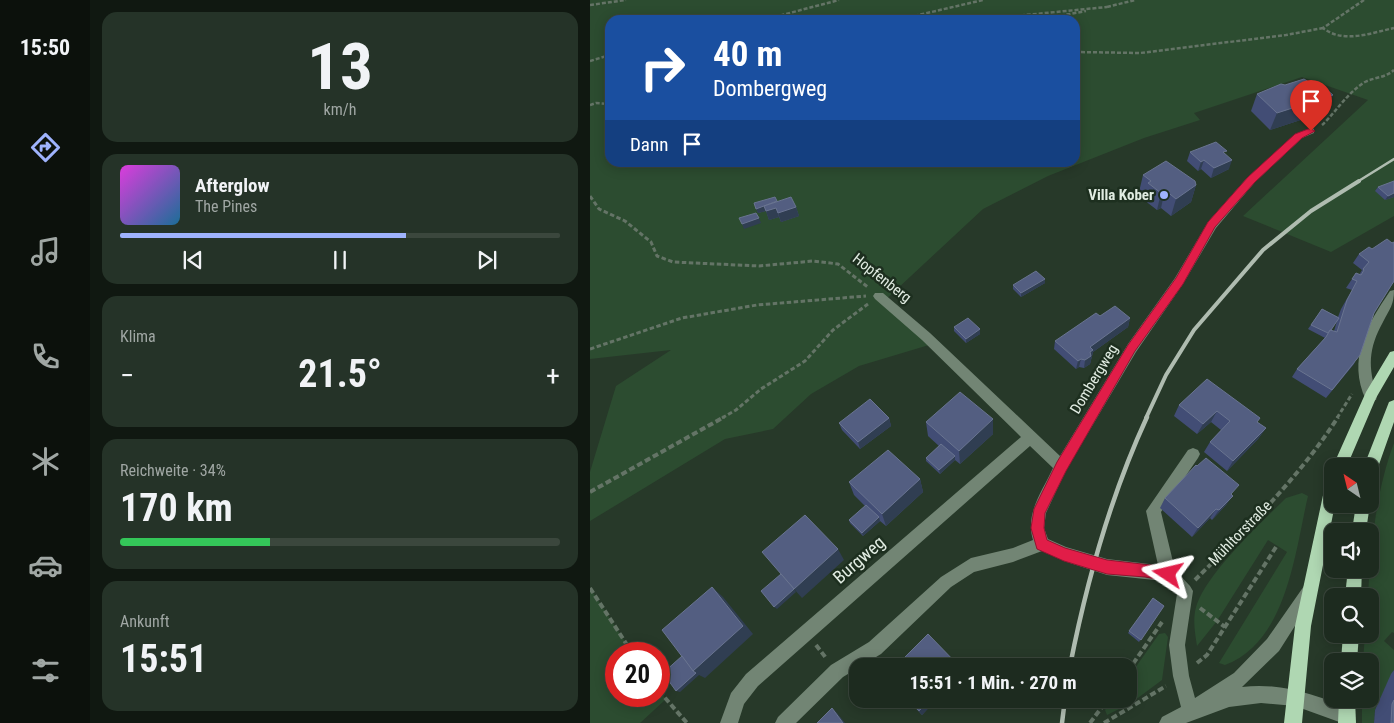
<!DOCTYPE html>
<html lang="de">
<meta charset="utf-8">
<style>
:root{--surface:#1d2b1f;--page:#253328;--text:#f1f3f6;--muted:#a0a7a4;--line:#3b473d;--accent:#9fb3fd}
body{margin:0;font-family:"Roboto Condensed",sans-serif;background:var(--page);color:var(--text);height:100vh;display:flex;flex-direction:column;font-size:19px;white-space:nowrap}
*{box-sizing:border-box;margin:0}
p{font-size:16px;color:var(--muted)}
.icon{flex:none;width:28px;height:28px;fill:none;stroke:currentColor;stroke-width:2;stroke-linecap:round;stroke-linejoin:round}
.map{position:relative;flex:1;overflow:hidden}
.panel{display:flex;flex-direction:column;gap:12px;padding:12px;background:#101811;width:500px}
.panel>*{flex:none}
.banner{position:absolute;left:15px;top:15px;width:475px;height:152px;border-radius:15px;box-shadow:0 2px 12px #0003,0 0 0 1px var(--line);background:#1a4fa0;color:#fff;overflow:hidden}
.needle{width:32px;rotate:325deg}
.buttons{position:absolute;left:734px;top:458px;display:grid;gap:10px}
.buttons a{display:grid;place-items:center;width:55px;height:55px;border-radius:10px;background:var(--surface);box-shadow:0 2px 12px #0003,0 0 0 1px var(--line);font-size:25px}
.speed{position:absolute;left:15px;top:642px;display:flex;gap:10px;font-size:25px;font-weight:700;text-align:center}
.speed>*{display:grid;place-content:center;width:65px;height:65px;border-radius:50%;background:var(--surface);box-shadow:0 2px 12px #0003,0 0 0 1px var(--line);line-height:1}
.speed .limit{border:8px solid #d22;background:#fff;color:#111}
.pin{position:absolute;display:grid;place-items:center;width:42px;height:42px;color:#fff;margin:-51px -21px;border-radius:50% 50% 50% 0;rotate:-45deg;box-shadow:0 0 5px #0007}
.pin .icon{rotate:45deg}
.me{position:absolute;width:55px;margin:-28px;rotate:280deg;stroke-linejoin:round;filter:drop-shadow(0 0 4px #0008)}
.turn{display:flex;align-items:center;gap:18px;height:105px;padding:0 25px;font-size:22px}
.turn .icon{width:65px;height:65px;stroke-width:2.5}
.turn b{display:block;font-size:35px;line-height:42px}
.then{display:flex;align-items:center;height:48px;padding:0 25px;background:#0003;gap:10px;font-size:19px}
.big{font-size:38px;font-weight:700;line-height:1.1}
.panel .card{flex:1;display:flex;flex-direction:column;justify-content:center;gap:8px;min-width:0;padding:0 18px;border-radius:15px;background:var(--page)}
.panel .dial{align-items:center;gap:0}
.dial b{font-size:65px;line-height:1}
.song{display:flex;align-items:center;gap:15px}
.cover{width:60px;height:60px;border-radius:8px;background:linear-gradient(135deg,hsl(300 70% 55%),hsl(200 70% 35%))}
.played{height:5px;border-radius:2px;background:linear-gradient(90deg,var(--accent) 65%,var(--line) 65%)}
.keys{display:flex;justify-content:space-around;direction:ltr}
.heat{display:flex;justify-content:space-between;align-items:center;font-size:28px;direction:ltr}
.charge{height:8px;border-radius:4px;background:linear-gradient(90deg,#34c759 34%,var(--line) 0)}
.trip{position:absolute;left:259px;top:658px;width:288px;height:50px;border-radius:15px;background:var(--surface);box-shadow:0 2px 12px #0003,0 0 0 1px var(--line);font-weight:700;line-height:50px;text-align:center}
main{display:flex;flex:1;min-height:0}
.tabs{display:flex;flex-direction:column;width:90px;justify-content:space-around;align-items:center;background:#0c110c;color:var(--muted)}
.tabs .icon{width:35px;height:35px}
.tabs .selected{color:var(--accent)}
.tabs b{font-size:22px;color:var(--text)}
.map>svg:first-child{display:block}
.green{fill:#2c4c30;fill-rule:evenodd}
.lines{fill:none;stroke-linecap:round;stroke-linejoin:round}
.path-far2{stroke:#647466;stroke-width:2.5;stroke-dasharray:4 2;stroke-linecap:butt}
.path-far1{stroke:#647466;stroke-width:3;stroke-dasharray:4.5 2.5;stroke-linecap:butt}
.path{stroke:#647466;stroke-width:4;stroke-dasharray:6 3;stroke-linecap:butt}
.minor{fill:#728574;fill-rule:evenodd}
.major{fill:#afd7b2;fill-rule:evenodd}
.rail-far2{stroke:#afbcb0;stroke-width:2.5}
.rail-far1{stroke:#afbcb0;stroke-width:4}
.rail{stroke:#afbcb0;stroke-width:4.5}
.wall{fill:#424d75;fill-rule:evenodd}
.shaded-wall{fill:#303e52}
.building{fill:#535e81;stroke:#697490}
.route{fill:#e11d48;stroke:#92132f}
.poi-dot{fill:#9fb3fd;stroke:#1d2f1f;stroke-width:2}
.labels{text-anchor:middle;stroke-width:5;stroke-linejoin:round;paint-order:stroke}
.poi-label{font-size:15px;font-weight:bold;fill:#e1ece2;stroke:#1d2f1f;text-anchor:end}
.street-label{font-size:15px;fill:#e1ece2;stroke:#1d2f1f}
.near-street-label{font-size:18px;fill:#e1ece2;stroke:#1d2f1f}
</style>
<main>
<nav class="tabs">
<b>15:50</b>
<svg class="icon selected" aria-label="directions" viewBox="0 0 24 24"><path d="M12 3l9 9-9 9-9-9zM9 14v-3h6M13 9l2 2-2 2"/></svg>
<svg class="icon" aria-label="music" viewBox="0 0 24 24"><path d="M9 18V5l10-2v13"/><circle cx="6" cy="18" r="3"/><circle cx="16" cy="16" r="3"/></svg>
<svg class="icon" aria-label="phone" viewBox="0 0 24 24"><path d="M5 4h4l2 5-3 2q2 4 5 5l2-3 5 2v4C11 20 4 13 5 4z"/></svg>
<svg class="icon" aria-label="climate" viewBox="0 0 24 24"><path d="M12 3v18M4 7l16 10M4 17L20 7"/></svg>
<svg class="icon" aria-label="car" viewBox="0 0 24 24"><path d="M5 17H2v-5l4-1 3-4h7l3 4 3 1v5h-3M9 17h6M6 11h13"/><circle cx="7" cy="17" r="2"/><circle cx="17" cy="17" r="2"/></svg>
<svg class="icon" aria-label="filters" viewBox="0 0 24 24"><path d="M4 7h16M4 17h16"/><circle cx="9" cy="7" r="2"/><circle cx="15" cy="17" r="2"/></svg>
</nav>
<section class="panel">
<div class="card dial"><b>13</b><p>km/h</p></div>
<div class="card">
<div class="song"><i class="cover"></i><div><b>Afterglow</b><p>The Pines</p></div></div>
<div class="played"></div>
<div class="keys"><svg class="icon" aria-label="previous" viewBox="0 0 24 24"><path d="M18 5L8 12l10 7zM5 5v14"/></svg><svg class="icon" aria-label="pause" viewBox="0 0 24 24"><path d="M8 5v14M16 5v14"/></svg><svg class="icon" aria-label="next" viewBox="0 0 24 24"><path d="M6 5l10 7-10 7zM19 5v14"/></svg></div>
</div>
<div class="card"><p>Klima</p>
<div class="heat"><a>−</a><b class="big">21.5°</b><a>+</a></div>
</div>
<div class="card"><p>Reichweite · 34%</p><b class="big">170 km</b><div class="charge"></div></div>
<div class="card"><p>Ankunft</p><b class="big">15:51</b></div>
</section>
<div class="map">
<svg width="804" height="723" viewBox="0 0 804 723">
<rect width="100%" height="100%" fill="#273929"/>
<!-- green -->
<g class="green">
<path d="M0,0H804V216L741,252L653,216L778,100L712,77L604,113L610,120L554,138L458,176L393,209L292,303L339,345L269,366L221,394L183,429L135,439L0,521V472L26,386L81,350L0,359ZM20,20H485V162H20Z"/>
<path d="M804,443V633L802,632L794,641L804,650V670L785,710L784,723H772V699H780V661H773L775,634H780V596H778C781,545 786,491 804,443Z"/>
<path d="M712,493L718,496C705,552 697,642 635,665L629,663L697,552L678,540L627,621L607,646C605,633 602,618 607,604C620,570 669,525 696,498Z"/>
<path d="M0,588L43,654H26V696H69V691L76,699L50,723H0Z"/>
<path d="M575,633L578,637L572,680L541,703L517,715L515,710L523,699H538V678L569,634Z"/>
</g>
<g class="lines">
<!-- path-far2 -->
<g class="path-far2">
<path d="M774,0L733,28C753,44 781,33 804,28"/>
<path d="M0,5L36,0"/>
<path d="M517,7L545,0"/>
<path d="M173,20L249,0"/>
<path d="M307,20L393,0"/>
<path d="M359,20H384L517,7"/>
<path d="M447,20L496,11"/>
<path d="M485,52L550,53L696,35L733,28"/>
<path d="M0,61L20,55"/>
<path d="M0,105L6,103L20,104"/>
<path d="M732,125C746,112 757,93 775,82C785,77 795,78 804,70"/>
</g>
<!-- path-far1 -->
<g class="path-far1">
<path d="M0,196L9,209L35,221L61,242L67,256L83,262L169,266L223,261L248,264L279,288"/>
<path d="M0,349L92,318L167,305L276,296"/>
<path d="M132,418L146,410L171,389L215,361L243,330L278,304"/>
<path d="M747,418L762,394"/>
</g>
<!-- path -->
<g class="path">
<path d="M0,492L134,417"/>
<path d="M605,580C656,529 709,478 748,417"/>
<path d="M0,588L43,654"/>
<path d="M610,608L635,627"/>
<path d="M226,645L236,658"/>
<path d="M607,663L617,655L686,547"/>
<path d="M538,671L572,622"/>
<path d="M69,691L97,723"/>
<path d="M500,723L518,699"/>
<path d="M514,723L576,686"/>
</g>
<!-- minor -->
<g class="minor">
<path d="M721,128L724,129V133L712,138L665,182L626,228L593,284L546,352L476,470L456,513L454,528L458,539L476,547L517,559L568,565L556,511L598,450L603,448L608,450L610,454L608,458L571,512L585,570L600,586L603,591L595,645L599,676L605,698L644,673L677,639L714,586L719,583L724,586L727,591L724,596L689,651L652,687C691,682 727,695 762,710L765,716L762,722L752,723L705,706L671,703L639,707L596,723H569L572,717L591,707L583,676L579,645L587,594L574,581L517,575L474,561L452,551L423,562L384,572L361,587L291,654L253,677L206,723H185L188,717L241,665L279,642L351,577L381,558L423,548L443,540C435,513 452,492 463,468L440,446L168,686L154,704L148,723H130L141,693L156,674L431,437L332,340L285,299L283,296L285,293H293L340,333L470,456L538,344L585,278L618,222L657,178L706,134Z"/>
<path d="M804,290C804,305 800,308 793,322C778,349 778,367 787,396L786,400L781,401L776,400C757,359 777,325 800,291Z"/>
</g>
<!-- major -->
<g class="major">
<path d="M804,351V367L786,398L757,466H743L776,392L800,352Z"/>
<path d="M804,400V422L787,470L785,474L780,476V466H774L799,402Z"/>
<path d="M742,479V504H745L721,626L712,723H694L705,626L735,486L737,481Z"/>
<path d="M766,504H780L776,531H762Z"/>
<path d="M758,569H772L771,596H755Z"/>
<path d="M753,634H769L767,661H751Z"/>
<path d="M749,699H765L766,723H748Z"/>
</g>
<!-- rail-far2 -->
<path class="rail-far2" d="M767,182L804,159"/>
<!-- rail-far1 -->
<path class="rail-far1" d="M556,418L576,375L604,330L673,250L721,211L769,181"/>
<!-- rail -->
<g class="rail">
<path d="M480,666C497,580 520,497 557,417"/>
<path d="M472,723L475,699"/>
</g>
</g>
<!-- wall -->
<g class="wall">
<path d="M667,94L735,112L680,130L661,111Z"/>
<path d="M600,152L636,155L639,169L621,178L611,169L608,171L597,161Z"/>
<path d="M553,175L606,185L601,202L581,216L571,208L567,210L554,200L555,197L549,192Z"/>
<path d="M788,187L804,197L795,200L785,191Z"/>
<path d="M187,201L206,207L209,216L191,222L189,217L179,220L176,211L168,213L164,203Z"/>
<path d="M804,242V282L800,287L784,313L764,364L736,398L702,377L707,369L735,338L718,329L732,309L748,317L751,309L762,290L756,288L766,273L769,275L772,270L763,263L769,254ZM747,321L744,331L741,330Z"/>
<path d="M455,283L431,297L423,289V285Z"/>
<path d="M510,316L540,318L538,327L503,352L500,364L494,368L489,367L486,369L464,349L465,341Z"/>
<path d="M364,327L390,329V334L376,343L364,331Z"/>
<path d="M589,405L670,418L667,422L676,428L668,439L637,471L614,452L620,442L631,430L621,422L607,434L584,416Z"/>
<path d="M299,418L301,426L270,449L252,430L249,423Z"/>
<path d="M336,422L403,434L370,464L365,460L350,474L336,461V458L349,446L338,436Z"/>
<path d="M607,466L642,495L636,505L622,520L620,518L602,537L570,508L575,498Z"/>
<path d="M330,479L333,492L296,526L290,521L273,536L260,523L259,520L275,506L264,495L259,482Z"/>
<path d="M563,598L574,606L549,642L538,633Z"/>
<path d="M804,670V723H784L785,710L801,674Z"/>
<path d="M317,699H354L348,706L344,702L332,715Z"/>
</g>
<!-- shaded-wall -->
<g class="shaded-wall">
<path d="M743,95L735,112L680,130L687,113Z"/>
<path d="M614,160L611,169L608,171L611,162Z"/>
<path d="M642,160L639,169L621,178L624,168Z"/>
<path d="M606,185L601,202L581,216L586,199Z"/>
<path d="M575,190L571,208L567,210L571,193Z"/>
<path d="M804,193V197L795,200L798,196Z"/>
<path d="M174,206L176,211L168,213L166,209Z"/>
<path d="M206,207L209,216L191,222L188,213Z"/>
<path d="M186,208L189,217L179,220L176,211Z"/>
<path d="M169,218L171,223L154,229L152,224Z"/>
<path d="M455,279V283L431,297V293Z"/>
<path d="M540,318L538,327L503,352L500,364L494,368L495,360L500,347Z"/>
<path d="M390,329V334L376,343V339Z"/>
<path d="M491,359L489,367L486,369L488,361Z"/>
<path d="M627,411L621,422L607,434L613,424Z"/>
<path d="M299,418L301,426L270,449L268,442Z"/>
<path d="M403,419V434L370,464L369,451Z"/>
<path d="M676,428L668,439L637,471L643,461Z"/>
<path d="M365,456V460L350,474L349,470Z"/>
<path d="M330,479L333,492L296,526L292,514Z"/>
<path d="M643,496L636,505L622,520L629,510Z"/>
<path d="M626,509L620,518L602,537L608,528Z"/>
<path d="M289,517L290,521L273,536L272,533Z"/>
<path d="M248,549L254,560L212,598L204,589Z"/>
<path d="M122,587L133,597L163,634L115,678L109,675L90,692L86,691Z"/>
<path d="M204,589L206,592L187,609L184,607Z"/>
<path d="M340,699H342L344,702L332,715L329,711Z"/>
<path d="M349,699H354L348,706L346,702Z"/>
<path d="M242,708L247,713L255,723H253Z"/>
</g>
<!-- building -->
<g class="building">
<path d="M714,79L722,84L728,82L743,95L687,113L667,94L691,84L695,85Z"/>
<path d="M626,142L637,151L633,152L642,160L624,168L614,160L611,162L600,152Z"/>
<path d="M576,161L605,181L606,185L586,199L575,190L571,193L558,183L561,181L553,175Z"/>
<path d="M804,181V193L798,196L788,187Z"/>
<path d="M185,197L187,201L166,209L164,203Z"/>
<path d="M201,197L206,207L188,213L186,208L176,211L174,206Z"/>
<path d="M166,213L169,218L152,224L149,218Z"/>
<path d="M797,239L802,243L804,242V281L784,313L770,355L742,390L707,369L736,337L740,330L747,332L757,300L767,281L762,279L766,273L771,275L774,270L773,269L779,262L769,254L779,247L782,249Z"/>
<path d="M446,271L455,279L431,293L423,285Z"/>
<path d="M525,306L540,318L500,347L503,350L500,352L501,356L495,360L491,359L488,361L465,341L506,313L510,316Z"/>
<path d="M732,309L749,318L741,330H740L738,333L721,325Z"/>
<path d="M378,318L390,329L376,339L364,327Z"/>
<path d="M617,379L670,418L667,422L676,428L643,461L620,442L640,421L627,411L613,424L589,405Z"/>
<path d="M370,392L403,419L369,451L336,422Z"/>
<path d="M280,399L299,418L268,442L249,423Z"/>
<path d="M351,444L365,456L349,470L336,458Z"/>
<path d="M298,450L330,479L292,514L259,482Z"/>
<path d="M616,458L649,485L641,494L643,496L629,510L626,509L608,528L575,498L606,465L607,466Z"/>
<path d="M276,505L289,517L272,533L259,520Z"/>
<path d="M215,515L248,549L204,589L172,552Z"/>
<path d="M191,574L204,589L184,607L171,591Z"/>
<path d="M122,587L153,626L103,671L72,630Z"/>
<path d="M563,598L574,606L551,640L539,631Z"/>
<path d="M338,634L369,666H306Z"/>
<path d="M92,656L103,671L106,673L86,691L73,673Z"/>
<path d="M318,699H340L329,711Z"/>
<path d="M804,700V723H801L802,704Z"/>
<path d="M242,708L253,723H227Z"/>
</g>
<!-- route -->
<path class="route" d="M718,129H721L725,131L712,138L665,182L625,227L593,284L545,351L476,471L455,513L454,528L457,540L475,548L517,560L578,567L583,569L585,574L583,579L578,581L555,577L517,574L474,561L447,549L441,528L444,509L467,462L538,345L586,278L618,222L658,177L705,134Z"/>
<!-- markers -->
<circle class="poi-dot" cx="574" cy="195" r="5"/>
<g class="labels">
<!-- poi labels -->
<g class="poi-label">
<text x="564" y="200">Villa Kober</text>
</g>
<!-- street labels -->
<g class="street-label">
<text transform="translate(292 278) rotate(38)" y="5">Hopfenberg</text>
<text transform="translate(504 379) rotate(-59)" y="5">Dombergweg</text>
<text transform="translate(650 533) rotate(-46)" y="5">Mühltorstraße</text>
</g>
<!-- near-street labels -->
<g class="near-street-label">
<text transform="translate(269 560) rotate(-41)" y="6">Burgweg</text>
</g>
</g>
</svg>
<div class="buttons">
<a><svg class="needle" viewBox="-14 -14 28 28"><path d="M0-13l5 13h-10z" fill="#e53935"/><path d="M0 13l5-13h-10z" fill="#a0a7a4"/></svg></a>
<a><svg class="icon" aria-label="sound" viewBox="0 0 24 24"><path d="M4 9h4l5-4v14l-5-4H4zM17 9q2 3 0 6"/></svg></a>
<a><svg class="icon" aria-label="search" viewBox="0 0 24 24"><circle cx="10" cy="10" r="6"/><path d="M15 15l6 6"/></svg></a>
<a><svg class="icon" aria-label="layers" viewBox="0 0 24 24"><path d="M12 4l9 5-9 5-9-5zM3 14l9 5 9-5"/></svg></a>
</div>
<div class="speed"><div class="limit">20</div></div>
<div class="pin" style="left:721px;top:131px;background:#d93025"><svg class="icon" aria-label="arrive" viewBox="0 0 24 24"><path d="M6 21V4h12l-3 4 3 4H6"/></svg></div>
<svg class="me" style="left:578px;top:574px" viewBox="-20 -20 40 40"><path d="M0-17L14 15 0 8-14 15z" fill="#e11d48" stroke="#fff" stroke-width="4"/></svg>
<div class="trip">15:51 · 1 Min. · 270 m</div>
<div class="banner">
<div class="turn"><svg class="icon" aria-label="right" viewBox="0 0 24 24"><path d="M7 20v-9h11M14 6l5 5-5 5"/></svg><div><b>40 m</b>Dombergweg</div></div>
<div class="then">Dann<svg class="icon" aria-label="arrive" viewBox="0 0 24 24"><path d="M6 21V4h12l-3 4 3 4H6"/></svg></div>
</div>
</div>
</main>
